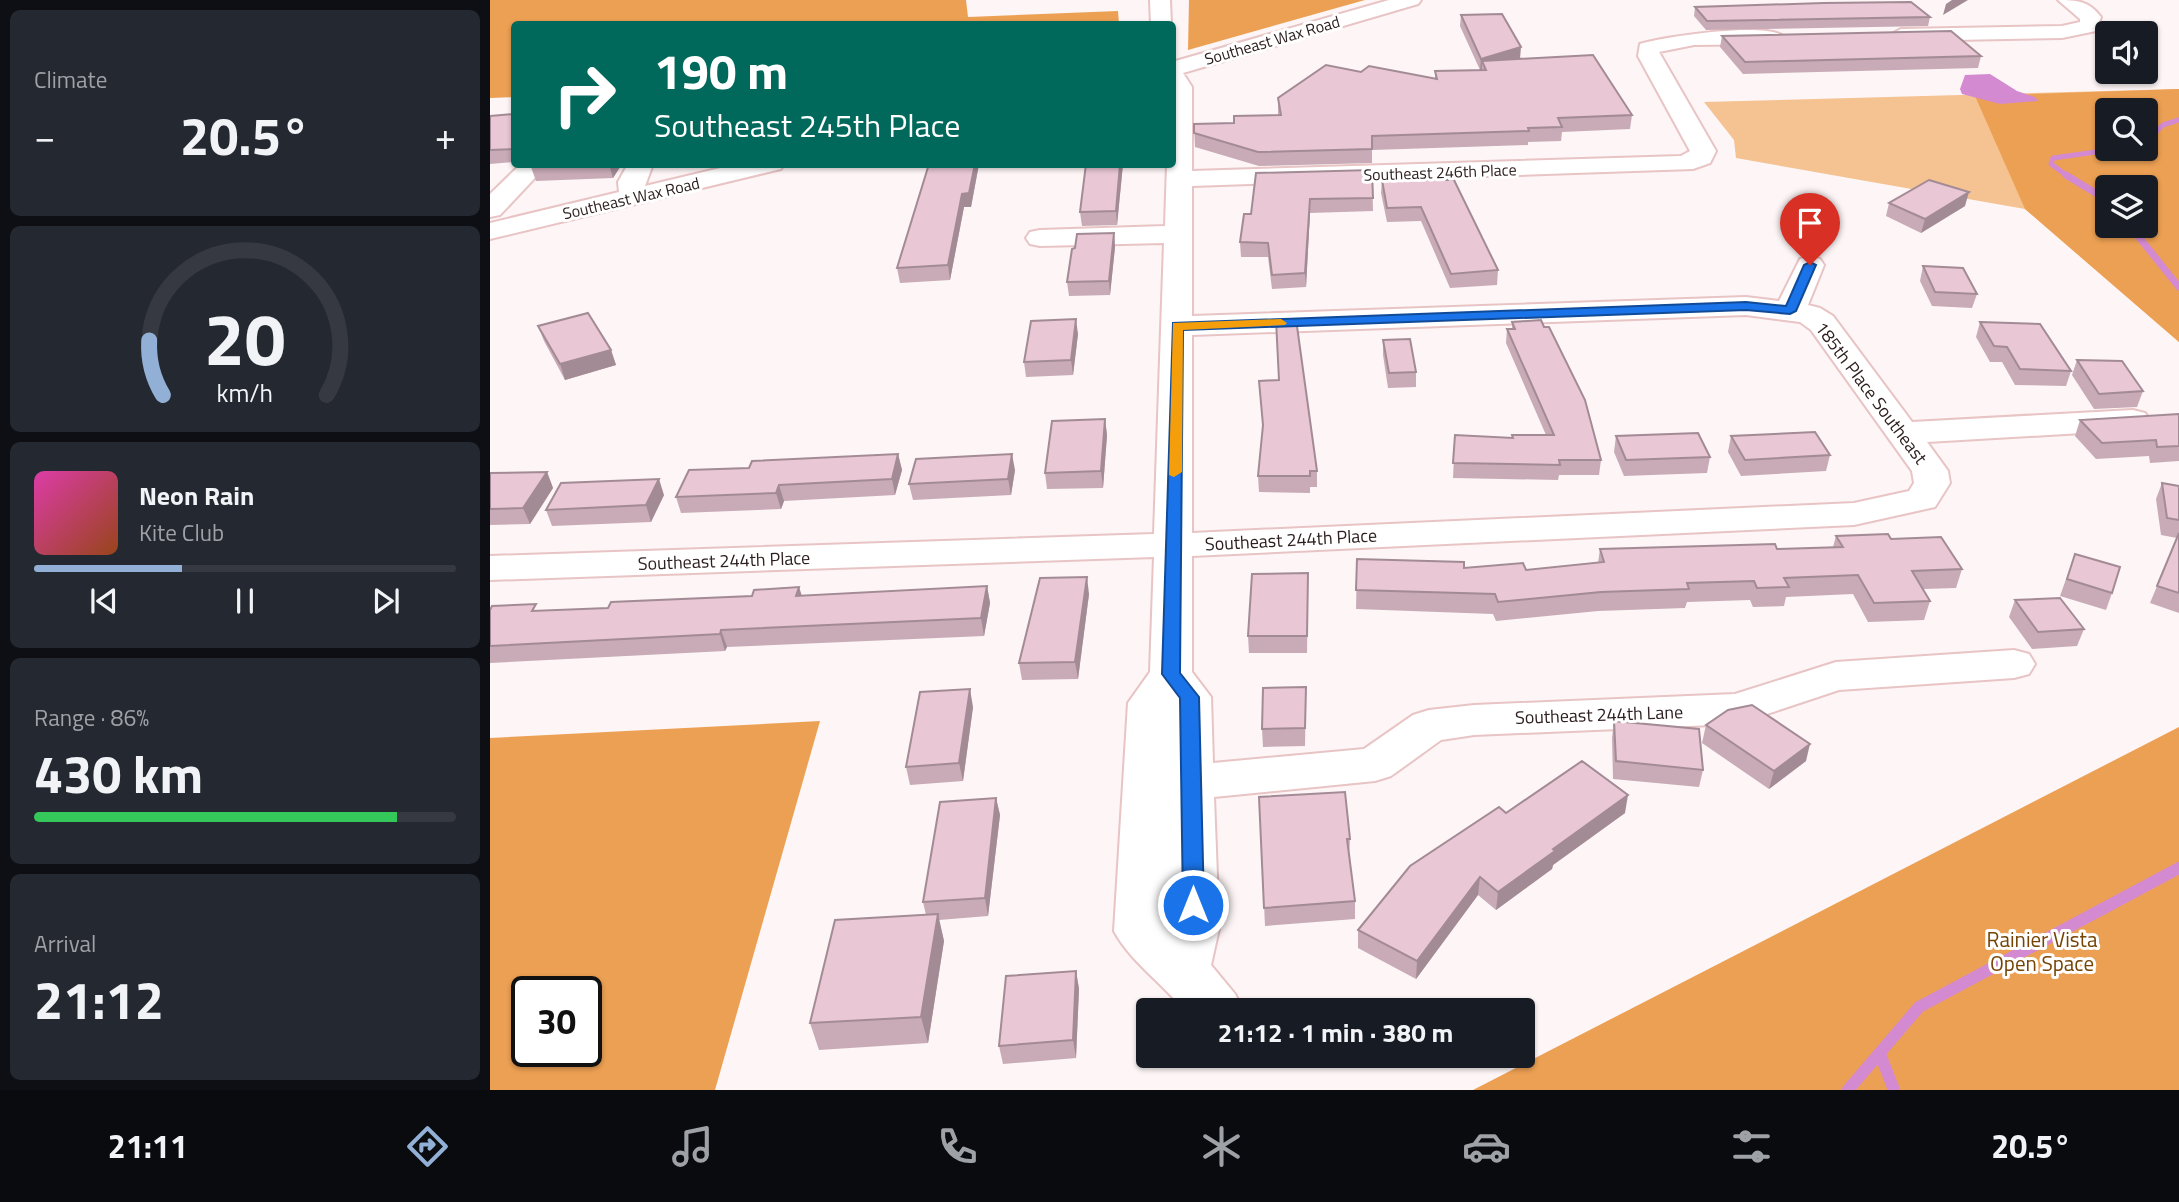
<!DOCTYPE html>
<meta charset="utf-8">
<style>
:root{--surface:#171b24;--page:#242831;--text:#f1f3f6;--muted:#9ea1a6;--line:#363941;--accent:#92b0d6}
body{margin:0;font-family:"Titillium Web",sans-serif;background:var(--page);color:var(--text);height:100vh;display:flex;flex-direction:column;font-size:26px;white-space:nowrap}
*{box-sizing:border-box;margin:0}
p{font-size:23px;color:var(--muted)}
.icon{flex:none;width:38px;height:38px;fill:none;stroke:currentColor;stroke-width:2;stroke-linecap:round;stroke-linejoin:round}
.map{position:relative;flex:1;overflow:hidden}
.panel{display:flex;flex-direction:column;gap:10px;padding:10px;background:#0d0f14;width:490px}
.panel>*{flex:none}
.guide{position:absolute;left:21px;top:21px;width:665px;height:147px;border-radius:7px;box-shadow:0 2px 5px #0004;background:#00695c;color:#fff;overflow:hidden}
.buttons{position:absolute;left:1605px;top:21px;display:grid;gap:14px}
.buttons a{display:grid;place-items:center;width:63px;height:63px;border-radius:7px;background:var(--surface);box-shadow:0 2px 5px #0004;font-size:35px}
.speed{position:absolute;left:21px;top:976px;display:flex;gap:14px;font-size:35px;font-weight:700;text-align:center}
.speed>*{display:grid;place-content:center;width:91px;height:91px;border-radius:50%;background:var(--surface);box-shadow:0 2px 5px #0004;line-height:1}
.speed .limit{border:4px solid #111;border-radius:10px;background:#fff;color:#111}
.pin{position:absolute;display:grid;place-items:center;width:60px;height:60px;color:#fff;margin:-72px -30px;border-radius:50% 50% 50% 0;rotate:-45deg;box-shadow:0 0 7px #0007}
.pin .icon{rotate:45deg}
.me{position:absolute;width:77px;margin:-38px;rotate:0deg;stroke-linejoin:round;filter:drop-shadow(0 0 5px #0008)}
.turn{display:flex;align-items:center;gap:24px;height:147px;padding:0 28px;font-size:32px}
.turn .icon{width:91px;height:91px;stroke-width:2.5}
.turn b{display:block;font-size:49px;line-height:60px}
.big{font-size:52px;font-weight:700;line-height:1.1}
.panel .tile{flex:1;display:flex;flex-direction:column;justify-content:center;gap:10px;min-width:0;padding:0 24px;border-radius:10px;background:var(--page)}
.panel .dial{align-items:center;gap:0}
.dial svg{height:182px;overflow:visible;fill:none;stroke:var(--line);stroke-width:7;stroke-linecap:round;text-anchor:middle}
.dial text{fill:var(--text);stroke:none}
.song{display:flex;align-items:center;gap:21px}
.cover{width:84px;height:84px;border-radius:10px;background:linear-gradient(135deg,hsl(320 70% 55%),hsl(20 70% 35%))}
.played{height:7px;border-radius:4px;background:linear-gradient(90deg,var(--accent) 35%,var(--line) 35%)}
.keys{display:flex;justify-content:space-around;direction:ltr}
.heat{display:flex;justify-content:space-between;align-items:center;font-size:38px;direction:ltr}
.charge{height:10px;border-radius:5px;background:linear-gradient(90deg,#34c759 86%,var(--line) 0)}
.trip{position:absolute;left:646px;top:998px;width:399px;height:70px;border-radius:7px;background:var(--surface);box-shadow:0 2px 5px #0004;font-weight:700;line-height:70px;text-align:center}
.tabs{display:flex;height:112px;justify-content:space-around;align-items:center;background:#090b0e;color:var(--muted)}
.tabs .icon{width:49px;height:49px}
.tabs .on{color:var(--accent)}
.tabs b{font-size:32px;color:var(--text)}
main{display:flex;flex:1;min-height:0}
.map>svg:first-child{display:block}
.green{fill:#f5c292;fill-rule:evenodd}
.forest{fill:#eca053;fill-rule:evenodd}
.water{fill:#d48ad1}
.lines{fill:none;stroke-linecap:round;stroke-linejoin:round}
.stream-far2{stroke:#d48ad1;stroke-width:5}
.stream-far1{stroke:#d48ad1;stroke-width:7}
.stream{stroke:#d48ad1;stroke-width:12}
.minor-casing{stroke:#e8c4c5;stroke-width:4}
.minor{fill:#fff;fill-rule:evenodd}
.wall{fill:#c8abb7}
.shaded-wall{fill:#a38b95}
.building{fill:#e9c7d5;stroke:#a38b95;stroke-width:2}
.route{fill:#1a73e8;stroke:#114b97;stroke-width:2}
.slow{fill:#f59e0b}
.labels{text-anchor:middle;stroke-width:6;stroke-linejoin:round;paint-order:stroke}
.far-street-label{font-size:16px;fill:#2e2021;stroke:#fff}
.street-label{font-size:18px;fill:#2e2021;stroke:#fff}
.near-park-label{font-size:21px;fill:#754405;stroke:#fff}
</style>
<main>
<section class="panel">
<div class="tile"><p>Climate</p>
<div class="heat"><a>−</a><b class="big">20.5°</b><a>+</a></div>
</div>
<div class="tile dial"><svg viewBox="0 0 100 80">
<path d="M14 69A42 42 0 1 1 86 69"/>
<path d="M14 69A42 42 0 0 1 8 45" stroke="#92b0d6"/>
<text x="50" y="56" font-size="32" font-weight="700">20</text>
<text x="50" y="72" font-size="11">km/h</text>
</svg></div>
<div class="tile">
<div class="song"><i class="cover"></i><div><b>Neon Rain</b><p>Kite Club</p></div></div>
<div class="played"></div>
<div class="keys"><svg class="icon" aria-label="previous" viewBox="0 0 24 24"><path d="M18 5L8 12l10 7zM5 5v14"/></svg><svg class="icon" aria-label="pause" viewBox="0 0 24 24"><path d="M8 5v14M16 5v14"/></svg><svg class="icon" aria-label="next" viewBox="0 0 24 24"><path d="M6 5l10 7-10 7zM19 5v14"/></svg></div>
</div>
<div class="tile"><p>Range · 86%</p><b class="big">430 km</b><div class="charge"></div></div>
<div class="tile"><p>Arrival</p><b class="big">21:12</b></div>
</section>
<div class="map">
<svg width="1689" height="1090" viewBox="0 0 1689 1090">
<rect width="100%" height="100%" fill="#fdf5f6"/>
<!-- green -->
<path class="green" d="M1689,89V342L1535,209L1246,158L1244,140L1214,102ZM1617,110H1656V149H1617ZM1617,187H1656V226H1617Z"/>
<!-- forest -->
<g class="forest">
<path d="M0,0H476L478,17L628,11L629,24H24V97L0,98Z"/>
<path d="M699,0H875L698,50Z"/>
<path d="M1689,89V342L1535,209L1485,96ZM1617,110H1656V149H1617ZM1617,187H1656V226H1617Z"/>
<path d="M330,721L225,1090H0V738ZM96,992V1052H37V992Z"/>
<path d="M1689,727V1090H983Z"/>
</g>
<!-- water -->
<path class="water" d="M1500,74L1527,91L1545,97L1548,101L1510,104L1472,94L1470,89L1475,75Z"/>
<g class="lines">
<!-- stream-far2 -->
<g class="stream-far2">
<path d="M1656,141L1673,125L1689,120"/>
<path d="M1579,177L1561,164L1563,158L1627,149"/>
</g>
<!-- stream-far1 -->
<g class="stream-far1">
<path d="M1576,175L1617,200"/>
<path d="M1640,226L1689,287"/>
</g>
<!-- stream -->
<g class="stream">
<path d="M1390,1054L1404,1090"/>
<path d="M1358,1090L1429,1007L1689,868"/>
</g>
<defs>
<g id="minor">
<path d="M660,0H680L681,24H661Z"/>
<path d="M899,0H931L928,4L693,73L702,87V171L1191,156L1200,151L1148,56L1150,44C1172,37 1282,20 1295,38L1284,44L1204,45L1169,52L1226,151L1220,163L1203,169L702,186V316L1256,297L1289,301L1310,259L1320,256L1330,259L1334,265L1318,305L1330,308L1343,316L1422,422L1643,410L1655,413L1660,420L1655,427L1643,430L1437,442L1458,471L1460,483L1445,507L1364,525L702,556V672L721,697L723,763L874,749L923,715L939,710L984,705L1245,694L1346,662L1524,650L1539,654L1545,664L1539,674L1524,678L1349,690L1247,724L984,735L951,740L901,776L885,781L724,797L729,929L721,965L745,994L753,1010H694C672,983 640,961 624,931L638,703L660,672L664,557L0,580V556L664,534L674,243L550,246L540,244L536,238L540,232L550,230L675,226L677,164H682V62ZM1256,315L1310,322L1321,330L1422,471L1424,483L1419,491L1364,503L702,533V335ZM677,880V924L676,923Z"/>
<path d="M1568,0C1587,0 1599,1 1611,17L1606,31L1572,38L1411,41L1400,35L1411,29L1572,26L1590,22V19Z"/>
<path d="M31,164H58L10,215L0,217V194Z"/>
<path d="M138,164H163L155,186L247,164H294L291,169L0,239V223L129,192L128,182Z"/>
</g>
</defs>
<!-- minor casing -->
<use href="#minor" class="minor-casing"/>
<!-- minor -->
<use href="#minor" class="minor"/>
</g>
<!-- wall -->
<g class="wall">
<path d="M1205,7L1440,17L1438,26L1216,30L1204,16Z"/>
<path d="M971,15L1030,59H1028L1142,115L1140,129L1072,132L1071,141L1038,142V145L882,150V163L769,166L705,147L704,124L744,123L788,115V98L945,78V71L990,70L970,26Z"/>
<path d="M1232,36L1491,56L1488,68L1253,74L1230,47Z"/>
<path d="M24,114V162L0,164V116Z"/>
<path d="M44,164H132L123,178L46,181L41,167Z"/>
<path d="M439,164H489L481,207H474L460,280L410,283L407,268Z"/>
<path d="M596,164H633L627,225L592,226L590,212Z"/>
<path d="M882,170L883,211L820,213L816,287L782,289L778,257H751L750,242L761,214Z"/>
<path d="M892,180H964L1008,270L1007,285L960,288L931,221L897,222L891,193Z"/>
<path d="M1399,203L1475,206L1431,233L1396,216Z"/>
<path d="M624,233L625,247L620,295L579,296L577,282L585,248Z"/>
<path d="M1433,266L1487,294L1482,308L1442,306L1430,281Z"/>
<path d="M1022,322L1111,460L1109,475H1069L1068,480L963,478L965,435L1022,438V435H1056L1016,343L1017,329H1022Z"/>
<path d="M1490,322L1581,371L1576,386L1525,385L1512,362H1500L1486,337Z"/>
<path d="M48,326L121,350L126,365L75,380L54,341Z"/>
<path d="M588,334L583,375L536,377L534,362Z"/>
<path d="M893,340L926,372V387L898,388L893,355Z"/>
<path d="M1587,360L1653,391L1647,407L1604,409L1582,375Z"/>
<path d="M769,381L827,471V487H820V493L769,492L768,476L773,430Z"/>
<path d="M1689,414V461L1660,463L1659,456L1606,459L1585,436L1590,420Z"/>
<path d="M615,419L617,435L613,488L557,489L555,473Z"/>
<path d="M1126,436L1220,457L1217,473L1134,476L1124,452Z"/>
<path d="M1241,436L1340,455L1336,471L1251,476L1238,452Z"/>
<path d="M408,454L412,470L405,495L294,501L291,509L191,513L186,497Z"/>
<path d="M525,470L521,495L423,500L419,484Z"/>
<path d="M57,472L63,488L40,524L0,525V473Z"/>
<path d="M1672,483L1689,486V613L1660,603L1687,538L1671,535L1666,499Z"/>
<path d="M174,495L161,522L62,526L56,510Z"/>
<path d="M1346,536L1401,539L1472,569L1466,588L1433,589L1440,601L1434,620L1378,622L1363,594L1296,597L1294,606L1263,607L1260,600L1197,602L1195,608L1108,611L1006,621L1003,614L866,609L867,559L974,568L1036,570L1108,563L1110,549H1287L1343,547Z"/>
<path d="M1585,554L1622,593L1616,610L1570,596Z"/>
<path d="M497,586L500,603L494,636L237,647L235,651L0,663V610L48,611L118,608L262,596L309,587L312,596Z"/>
<path d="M818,590L817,653H759L758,636Z"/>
<path d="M599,594L588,679L532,680L529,663Z"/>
<path d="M1525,600L1594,629L1587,646L1542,649L1519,617Z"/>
<path d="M816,687L815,746L773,747L772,729Z"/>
<path d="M483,707L473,781L420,785L416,767Z"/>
<path d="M1124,721L1213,770L1209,787L1123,779L1122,738Z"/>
<path d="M1216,725L1316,761L1279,789L1212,743Z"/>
<path d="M769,797L860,839L859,856L865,901V919L775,926Z"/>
<path d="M506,798L510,815L498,916L449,920L454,941L438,1043L329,1050L320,1023L436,915L433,902Z"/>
<path d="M1016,813H1135L1063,865L1062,869L1006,910L988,895L926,979L868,948V930Z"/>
<path d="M586,971L589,989L586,1058L513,1064L509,1046Z"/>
</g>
<!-- shaded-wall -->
<g class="shaded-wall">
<path d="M1462,0H1478L1453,15L1456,4Z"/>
<path d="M1031,47L1030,59L996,69L992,61V71H990L991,59Z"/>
<path d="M119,164H132L123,178Z"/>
<path d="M485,164H489L481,207H474L460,280L458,265L472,194Z"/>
<path d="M630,164H633L627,225L626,211Z"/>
<path d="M1479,192L1475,206L1431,233L1435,219Z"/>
<path d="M820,199V213L816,287L815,273Z"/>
<path d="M624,233L625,247L620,295L619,281Z"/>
<path d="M586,319L588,334L583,375L581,360Z"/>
<path d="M121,350L126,365L75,380L70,364Z"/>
<path d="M615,419L617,435L613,488L611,471Z"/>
<path d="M408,454L412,470L405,495L402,479Z"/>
<path d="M522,454L525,470L521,495L518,479Z"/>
<path d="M57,472L63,488L40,524L33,508Z"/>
<path d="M169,479L174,495L161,522L156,505Z"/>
<path d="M289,485L294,501L291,509L286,493Z"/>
<path d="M597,577L599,594L588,679L585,662Z"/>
<path d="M497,586L500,603L494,636L491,618Z"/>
<path d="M309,587L314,604L306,596Z"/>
<path d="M231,630L237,647L235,651L230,634Z"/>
<path d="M480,689L483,707L473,781L469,763Z"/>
<path d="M1320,744L1316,761L1279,789L1284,771Z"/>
<path d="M1138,795L1135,813L1063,865L1062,869L1006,910L1008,892L1063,849Z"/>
<path d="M506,798L510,815L498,916L495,898Z"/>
<path d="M990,877L988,895L926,979L927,961Z"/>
<path d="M448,914L454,941L438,1043L431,1017Z"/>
<path d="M586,971L589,989L586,1058L583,1040Z"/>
</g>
<!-- building -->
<g class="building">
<path d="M1421,2L1440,17L1217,21L1205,7L1334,3Z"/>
<path d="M1012,14L1031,47L991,59L971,15Z"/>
<path d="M1461,31L1491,56L1255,62L1232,36Z"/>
<path d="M1103,55L1142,115L1068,118L1072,127L1038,128L1039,131L882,136V149L768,152L704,133V124L744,123V116L791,115L788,98L836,65L871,72L879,66L947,79L945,71L996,70L992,61Z"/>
<path d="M24,114V149L0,150V116Z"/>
<path d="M44,164H118L41,167Z"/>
<path d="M439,164H485L479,193L472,194L458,265L407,268Z"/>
<path d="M596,164H630L626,211L590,212Z"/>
<path d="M882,170L883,198L820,199L815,273L782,275L778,243L750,242L754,214H761L766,173Z"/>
<path d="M892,180H964L1008,270L961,274L931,207L897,208Z"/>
<path d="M1439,180L1479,192L1435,219L1399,203Z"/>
<path d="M624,233L619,281L577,282L582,249L585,248L587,234Z"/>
<path d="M1433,266L1473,268L1487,294L1445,292Z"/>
<path d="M98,313L121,350L70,364L48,326Z"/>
<path d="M586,319L581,360L534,362L541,321Z"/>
<path d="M806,319L827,471H820V476H768L773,425L769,381L789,380L786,320Z"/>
<path d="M1051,320L1054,327H1059L1095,400L1111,460H1069L1070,465L963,463L965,435L1023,438L1022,435H1064L1017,329H1025L1022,322Z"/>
<path d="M1490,322L1550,324L1581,371L1530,369L1517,347L1504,346Z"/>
<path d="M920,339L926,372L899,373L893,340Z"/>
<path d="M1587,360L1632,361L1653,391L1609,394Z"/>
<path d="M1689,414V446L1667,447L1666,440L1612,443L1590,420Z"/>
<path d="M615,419L611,471L555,473L562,421Z"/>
<path d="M1325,432L1340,455L1255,460L1241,436Z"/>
<path d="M1208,433L1220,457L1136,460L1126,436Z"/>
<path d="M408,454L402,479L289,485L286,493L186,497L199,470L259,468L262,461Z"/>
<path d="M522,454L518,479L419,484L426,459Z"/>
<path d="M57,472L33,508L0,509V473Z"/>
<path d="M169,479L156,505L56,510L71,483Z"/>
<path d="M1672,483L1689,486V520L1677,518Z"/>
<path d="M1689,533V593L1667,586Z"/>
<path d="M1398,534L1401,539L1451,537L1472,569L1422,571L1440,601L1384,603L1368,575L1294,578L1299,587L1267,588L1264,581L1197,583L1199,589L1111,592L1008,602L1005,594L866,590L867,559L974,562V568L1033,563L1036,570L1114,562L1110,549L1285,544L1287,549L1353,547L1346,536Z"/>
<path d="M1585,554L1630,567L1622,593L1577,579Z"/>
<path d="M818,573L817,636H758L762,574Z"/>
<path d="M597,577L585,662L529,663L550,578Z"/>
<path d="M497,586L491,618L231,630L230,634L0,646V610L2,606L46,604L42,611L118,608L121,602L262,596L264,590L309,587L306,596Z"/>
<path d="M1570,598L1594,629L1548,632L1525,600Z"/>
<path d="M816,687L815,728L772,729L773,688Z"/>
<path d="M480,689L469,763L416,767L430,692Z"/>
<path d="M1262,705L1320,744L1284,771L1216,725L1238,710Z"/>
<path d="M1124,721L1209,729L1213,770L1126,761Z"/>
<path d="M1092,761L1138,795L1063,849L1065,851L1008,892L990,877L927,961L868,930L920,866L1009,807L1016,813Z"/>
<path d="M855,792L860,839H857L865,901L774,908L769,797Z"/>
<path d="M506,798L495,898L433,902L450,802Z"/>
<path d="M448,914L431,1017L320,1023L345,920Z"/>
<path d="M586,971L583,1040L509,1046L516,976Z"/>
</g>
<!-- route -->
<path class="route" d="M1320,262L1326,265L1306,311L1300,314L1256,310L693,330L690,673L709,697L714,905L711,910H696L693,905L690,698L672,674L683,323L1256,302L1296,306L1314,265Z"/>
<!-- slow -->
<path class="slow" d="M791,319L797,323L795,325L693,330L692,472L684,477L679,475L683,323Z"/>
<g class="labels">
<!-- far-street labels -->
<g class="far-street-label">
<text transform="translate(782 40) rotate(-16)" y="6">Southeast Wax Road</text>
<text transform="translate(950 172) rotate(-2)" y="6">Southeast 246th Place</text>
<text transform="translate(141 198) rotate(-13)" y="6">Southeast Wax Road</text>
</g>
<!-- street labels -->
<g class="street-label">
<text transform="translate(1381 393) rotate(53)" y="6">185th Place Southeast</text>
<text transform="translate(801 540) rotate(-3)" y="6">Southeast 244th Place</text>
<text transform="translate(234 561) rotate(-2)" y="6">Southeast 244th Place</text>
<text transform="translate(1109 715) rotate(-2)" y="6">Southeast 244th Lane</text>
</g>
<!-- near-park labels -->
<g class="near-park-label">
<text x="1552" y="947">Rainier Vista<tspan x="1552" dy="24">Open Space</tspan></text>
</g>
</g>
</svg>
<div class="buttons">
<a><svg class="icon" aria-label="sound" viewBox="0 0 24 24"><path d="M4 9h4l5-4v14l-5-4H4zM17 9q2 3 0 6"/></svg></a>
<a><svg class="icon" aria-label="search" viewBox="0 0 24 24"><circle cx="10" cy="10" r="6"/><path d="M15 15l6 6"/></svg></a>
<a><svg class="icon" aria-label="layers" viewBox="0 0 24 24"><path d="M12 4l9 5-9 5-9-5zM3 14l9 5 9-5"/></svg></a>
</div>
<div class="speed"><div class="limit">30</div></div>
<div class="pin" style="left:1320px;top:265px;background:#d93025"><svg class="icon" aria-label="arrive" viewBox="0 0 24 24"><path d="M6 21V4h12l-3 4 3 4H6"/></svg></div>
<svg class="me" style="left:703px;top:905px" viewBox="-20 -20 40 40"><circle r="17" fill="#1a73e8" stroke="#fff" stroke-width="3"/><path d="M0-11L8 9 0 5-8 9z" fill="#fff"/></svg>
<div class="trip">21:12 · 1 min · 380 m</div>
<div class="guide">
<div class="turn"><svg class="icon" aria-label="right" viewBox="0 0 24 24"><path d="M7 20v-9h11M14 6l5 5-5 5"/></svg><div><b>190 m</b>Southeast 245th Place</div></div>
</div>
</div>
</main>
<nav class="tabs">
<b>21:11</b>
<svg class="icon on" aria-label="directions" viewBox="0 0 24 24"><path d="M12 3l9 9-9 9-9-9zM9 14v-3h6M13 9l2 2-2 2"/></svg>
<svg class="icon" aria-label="music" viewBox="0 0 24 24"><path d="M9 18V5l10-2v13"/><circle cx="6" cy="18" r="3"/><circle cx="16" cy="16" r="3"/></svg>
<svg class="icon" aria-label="phone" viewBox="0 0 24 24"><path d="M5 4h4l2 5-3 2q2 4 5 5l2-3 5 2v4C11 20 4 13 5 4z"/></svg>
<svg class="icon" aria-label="climate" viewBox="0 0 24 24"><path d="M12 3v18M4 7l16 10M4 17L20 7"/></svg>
<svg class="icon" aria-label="car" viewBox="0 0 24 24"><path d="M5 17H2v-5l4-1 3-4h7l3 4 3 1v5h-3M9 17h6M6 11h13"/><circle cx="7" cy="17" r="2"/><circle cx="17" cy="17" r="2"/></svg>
<svg class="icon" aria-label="filters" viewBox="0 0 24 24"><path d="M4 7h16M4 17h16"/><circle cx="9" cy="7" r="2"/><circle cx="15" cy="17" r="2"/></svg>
<b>20.5°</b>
</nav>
